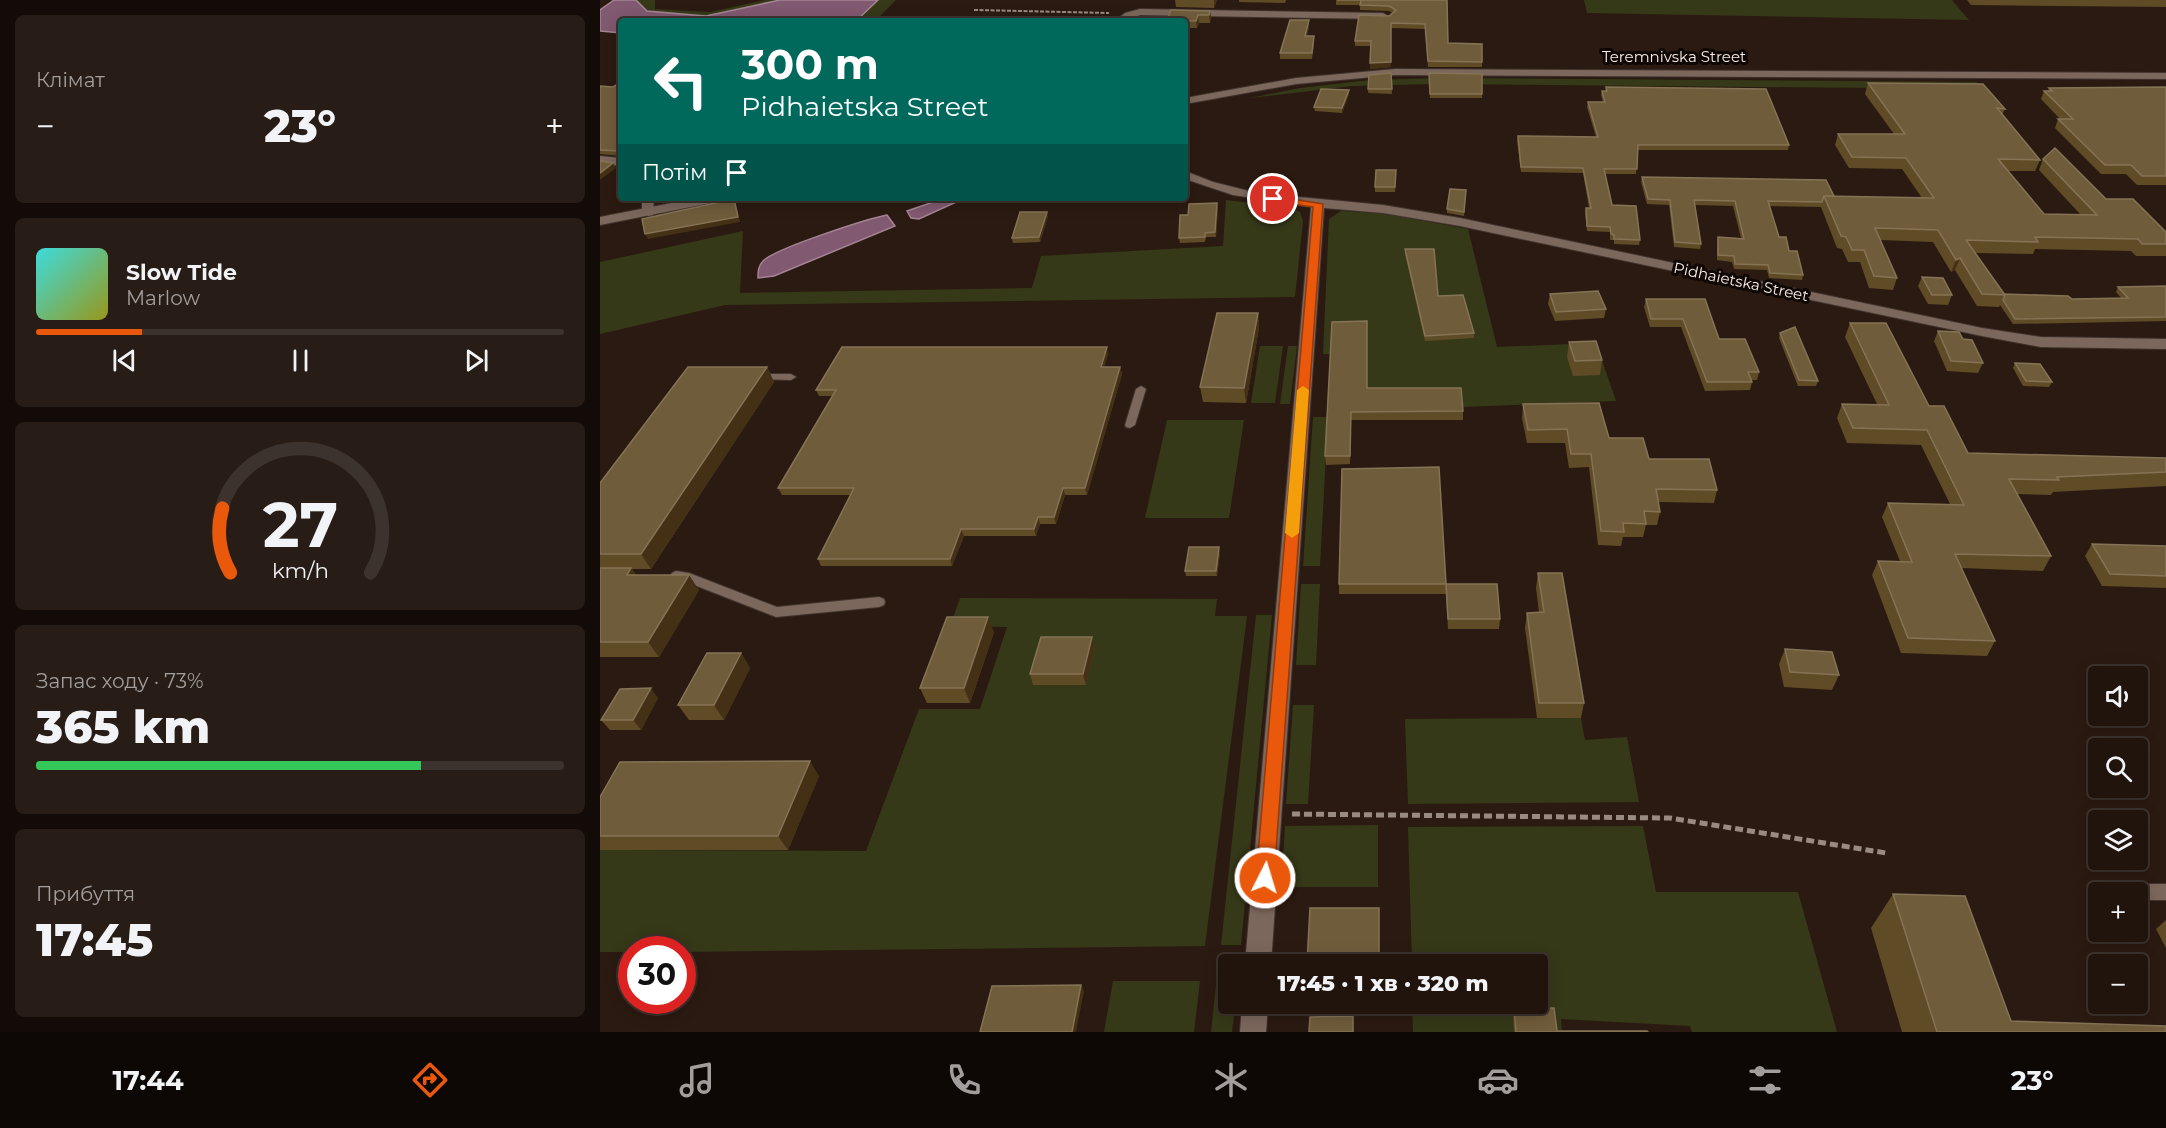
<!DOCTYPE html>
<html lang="uk">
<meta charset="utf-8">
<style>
:root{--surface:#20140d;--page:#281d16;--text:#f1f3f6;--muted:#a29e9d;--line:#3d332e;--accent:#ea580c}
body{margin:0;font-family:Montserrat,sans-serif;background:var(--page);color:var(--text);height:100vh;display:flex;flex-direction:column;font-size:22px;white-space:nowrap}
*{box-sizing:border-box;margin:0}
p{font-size:20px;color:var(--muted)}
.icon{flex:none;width:33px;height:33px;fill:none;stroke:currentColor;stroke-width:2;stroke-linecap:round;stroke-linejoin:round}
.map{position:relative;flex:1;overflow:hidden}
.drawer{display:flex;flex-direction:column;gap:15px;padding:15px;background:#120b07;width:600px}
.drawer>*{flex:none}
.hud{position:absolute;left:18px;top:18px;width:570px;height:183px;border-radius:6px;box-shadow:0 3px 15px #0003,0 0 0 2px var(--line);background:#00695c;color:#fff;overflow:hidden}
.buttons{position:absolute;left:1488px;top:666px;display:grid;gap:12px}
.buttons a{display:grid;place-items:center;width:60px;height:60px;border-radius:6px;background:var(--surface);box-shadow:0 3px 15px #0003,0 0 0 2px var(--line);font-size:30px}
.speed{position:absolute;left:18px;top:936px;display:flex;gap:12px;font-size:30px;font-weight:700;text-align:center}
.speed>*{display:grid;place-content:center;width:78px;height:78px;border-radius:50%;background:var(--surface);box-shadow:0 3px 15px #0003,0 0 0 2px var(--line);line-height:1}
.speed .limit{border:9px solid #d22;background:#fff;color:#111}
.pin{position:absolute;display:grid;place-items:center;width:51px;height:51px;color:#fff;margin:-26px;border:3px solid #fff;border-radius:50%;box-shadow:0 2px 6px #0007}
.me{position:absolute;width:66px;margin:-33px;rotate:5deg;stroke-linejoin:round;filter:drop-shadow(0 0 4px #0008)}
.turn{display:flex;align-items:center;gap:21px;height:126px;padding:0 24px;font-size:27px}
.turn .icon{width:78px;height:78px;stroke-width:2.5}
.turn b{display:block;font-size:42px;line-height:51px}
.then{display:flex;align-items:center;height:57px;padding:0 24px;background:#0003;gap:12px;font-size:22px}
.big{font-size:45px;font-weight:800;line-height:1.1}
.drawer .widget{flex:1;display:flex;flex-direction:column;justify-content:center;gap:9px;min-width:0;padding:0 21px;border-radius:9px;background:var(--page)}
.drawer .dial{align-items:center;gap:0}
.dial svg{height:156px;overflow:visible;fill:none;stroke:var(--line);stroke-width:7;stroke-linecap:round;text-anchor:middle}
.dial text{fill:var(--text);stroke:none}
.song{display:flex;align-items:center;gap:18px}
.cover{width:72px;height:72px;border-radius:9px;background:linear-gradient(135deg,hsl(180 70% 55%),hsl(60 70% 35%))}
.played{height:6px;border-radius:3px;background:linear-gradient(90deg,var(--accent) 20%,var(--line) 20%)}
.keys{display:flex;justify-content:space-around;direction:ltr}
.heat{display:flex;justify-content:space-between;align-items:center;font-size:33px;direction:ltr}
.charge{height:9px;border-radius:4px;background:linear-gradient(90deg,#34c759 73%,var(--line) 0)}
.trip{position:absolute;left:618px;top:954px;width:330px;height:60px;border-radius:6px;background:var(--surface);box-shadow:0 3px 15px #0003,0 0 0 2px var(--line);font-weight:800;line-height:60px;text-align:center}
.tab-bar{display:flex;height:96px;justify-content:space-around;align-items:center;background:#0d0805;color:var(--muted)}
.tab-bar .icon{width:42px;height:42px}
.tab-bar .active{color:var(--accent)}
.tab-bar b{font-size:27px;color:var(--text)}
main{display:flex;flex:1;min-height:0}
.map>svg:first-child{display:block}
.green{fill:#363918}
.water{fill:#815971;stroke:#a58594;stroke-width:1.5}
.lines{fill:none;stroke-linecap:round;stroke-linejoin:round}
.lane-casing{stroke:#41332f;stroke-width:2}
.street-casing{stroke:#41332f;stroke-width:2}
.secondary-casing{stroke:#41332f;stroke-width:2}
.path-far1{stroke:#998a82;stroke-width:2;stroke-dasharray:4 1.5;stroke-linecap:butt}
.path{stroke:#998a82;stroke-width:5;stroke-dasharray:8 4;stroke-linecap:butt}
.lane{fill:#7c675c;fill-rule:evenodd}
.street{fill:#7c675c;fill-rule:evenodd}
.secondary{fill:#7c675c;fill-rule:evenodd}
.wall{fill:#5f4b26}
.shaded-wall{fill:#433015}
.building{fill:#6f5c3b;stroke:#857356;stroke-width:1.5}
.route{fill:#ea580c;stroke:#983908;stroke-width:1.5}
.slow{fill:#f59e0b}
.labels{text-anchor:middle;stroke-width:6;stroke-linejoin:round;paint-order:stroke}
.far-street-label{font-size:15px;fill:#f9ece6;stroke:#0e0704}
</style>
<main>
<section class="drawer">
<div class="widget"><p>Клімат</p>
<div class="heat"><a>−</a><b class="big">23°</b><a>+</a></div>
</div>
<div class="widget">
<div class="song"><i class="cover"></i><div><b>Slow Tide</b><p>Marlow</p></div></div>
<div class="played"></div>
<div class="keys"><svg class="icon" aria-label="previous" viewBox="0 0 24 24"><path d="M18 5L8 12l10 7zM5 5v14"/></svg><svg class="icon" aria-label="pause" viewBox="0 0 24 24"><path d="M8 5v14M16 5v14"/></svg><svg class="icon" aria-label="next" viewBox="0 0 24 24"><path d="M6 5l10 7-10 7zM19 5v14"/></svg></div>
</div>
<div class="widget dial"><svg viewBox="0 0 100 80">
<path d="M14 69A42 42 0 1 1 86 69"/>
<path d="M14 69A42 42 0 0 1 10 36" stroke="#ea580c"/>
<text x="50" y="56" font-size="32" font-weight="700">27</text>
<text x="50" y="72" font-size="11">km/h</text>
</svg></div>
<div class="widget"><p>Запас ходу · 73%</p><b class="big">365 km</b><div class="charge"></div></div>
<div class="widget"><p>Прибуття</p><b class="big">17:45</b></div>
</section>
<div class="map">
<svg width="1566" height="1032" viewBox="0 0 1566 1032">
<rect width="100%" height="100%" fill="#2b1a11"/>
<!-- green -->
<g class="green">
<path d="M36,0H55V9L110,12L165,0H180L106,16L47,11Z"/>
<path d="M278,0H296L275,21H256Z"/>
<path d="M984,0H1352L1369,20L987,13Z"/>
<path d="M843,78L1376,82L1388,89L832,84L752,86L650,98L700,88L770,80Z"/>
<path d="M626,200L693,208L700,212L703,221L695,297L125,305L0,334V262L143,231L140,293L432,288L441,256L623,246Z"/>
<path d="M741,211L781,213L868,229L897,347L996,343L1016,401L862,407L767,397V354H723L729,219Z"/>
<path d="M660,346H683L675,403H651Z"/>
<path d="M688,346H697L690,404H680Z"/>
<path d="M713,417H728L720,566H703Z"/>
<path d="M567,420H644L629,518H545Z"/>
<path d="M701,584H720L716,665H696Z"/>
<path d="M360,598L617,599L615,616H647L605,946L83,952L32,950L31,952H0V850L266,851L319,709H380L407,627L350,626Z"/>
<path d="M656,615H672L641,945H621Z"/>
<path d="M693,705H714L708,804H686Z"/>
<path d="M981,718L985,740L1027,737L1039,802L808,804L805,719Z"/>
<path d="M778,825V887H681L685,826Z"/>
<path d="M1043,826L1056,892H1198L1237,1032H1092L1090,1026L961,1019L962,1032H813L812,1004H938V964H812L808,827Z"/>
<path d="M513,981H600L594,1032H504Z"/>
<path d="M616,985L628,999V1004L635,1006L632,1032H611Z"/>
</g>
<!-- water -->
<g class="water">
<path d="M14,0H36L47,11L106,16L180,0H278L256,21H21V33L0,31V10Z"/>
<path d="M345,198H365L319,219L311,218L307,211Z"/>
<path d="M287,215L295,226L174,276L158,278C158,272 158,266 163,261C176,248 267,219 287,215Z"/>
</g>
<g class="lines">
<defs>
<g id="lane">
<path d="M156,374H191L196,377L191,380L152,379L151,377Z"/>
<path d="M541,386L546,389L535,425L530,428L526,427L525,425L536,389Z"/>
<path d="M76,571L89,573L177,607L279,597L284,599L285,602L284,605L279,607L176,617L84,581L72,579L70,576L72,573Z"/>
<path d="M1550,884H1566V900H1550L1544,897L1542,892L1544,887Z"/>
</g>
<g id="street">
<path d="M540,9L783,13L788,16L783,19L540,15L526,21H515L525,13Z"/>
<path d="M0,156L21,158V166L0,164Z"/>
<path d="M585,171L613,182L657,193L783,205L860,218L1382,328L1441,337L1566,339V349L1441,347L1382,336L860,226L783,213L724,208L671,964H645L711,207L633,195L585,179Z"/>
<path d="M42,198H54L53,215L48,216L42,212Z"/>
<path d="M642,1004H668L666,1032H640Z"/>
</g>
<g id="secondary">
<path d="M795,69L1566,73V79L795,75L696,84L585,104V98L696,78Z"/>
<path d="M97,198H122L116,202L0,225V217Z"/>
</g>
</defs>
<!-- lane casing -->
<use href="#lane" class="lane-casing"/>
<!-- street casing -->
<use href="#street" class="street-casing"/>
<!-- secondary casing -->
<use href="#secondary" class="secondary-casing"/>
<!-- path-far1 -->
<path class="path-far1" d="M374,10L509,13"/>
<!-- path -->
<path class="path" d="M692,814L1070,818L1286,853"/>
<!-- lane -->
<use href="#lane" class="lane"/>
<!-- street -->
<use href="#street" class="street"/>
<!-- secondary -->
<use href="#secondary" class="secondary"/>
</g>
<!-- wall -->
<g class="wall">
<path d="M575,0H617L614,8L576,7Z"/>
<path d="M639,0H686L685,3L639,2Z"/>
<path d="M736,0H847L848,43L882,44V67H828L825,29L791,28V67L770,69V46H755V41L793,13L789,11L760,10V5H736Z"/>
<path d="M1367,0H1566V7L1371,5Z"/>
<path d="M571,10L610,11L611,18L610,23H599L597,28H585V21H567Z"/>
<path d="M709,26L707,36L714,42L712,59H680V53Z"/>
<path d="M791,73L792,94L768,93L769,75Z"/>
<path d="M882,74V98H830L829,77Z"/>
<path d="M1268,83L1405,109L1402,115L1440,160L1435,171H1407L1444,214L1481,215L1439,170L1443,159L1506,199L1566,232V256H1536L1531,251L1435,249L1433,254L1375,253L1404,294L1472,299L1521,298L1516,292L1518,287L1566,286V321L1413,324L1400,305L1399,307L1377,306L1355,270L1351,272L1333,242L1280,240L1297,278L1293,290L1269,288L1260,262H1248L1242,249L1237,248L1221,207L1169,206L1179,237L1189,251L1203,275L1202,280L1169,278L1167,270L1134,269L1132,262L1117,260V242L1118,237L1141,238L1133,206L1095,205L1101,244L1100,249L1074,247L1069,205L1047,204L1041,182L1042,177L1234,196L1322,198L1302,169L1249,168L1235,145L1238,134H1294L1265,94Z"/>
<path d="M0,86L13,87L20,156L0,154Z"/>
<path d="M1006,87L1189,145L1188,150H1037L1036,174H1005L1012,205L1040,240L1039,245L1014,244V240H1010V232L987,231L985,213L986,208H989L983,173L921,172L917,141L918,136L996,137L987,107L988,102H1003L1001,95L1002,91H1005Z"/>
<path d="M1566,87V185H1537L1526,174H1501L1455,128L1458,119H1460L1441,99L1444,91H1448L1449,88Z"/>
<path d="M749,90V94L742,113L715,111L714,107Z"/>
<path d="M796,170L795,192H775V187Z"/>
<path d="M866,190L864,216L847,213V209Z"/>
<path d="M618,208L616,237H606L605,242L580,243L579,238L588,215Z"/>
<path d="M448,216L440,242L413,243L412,238Z"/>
<path d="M805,249L838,296L874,333V338L825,341L805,254Z"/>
<path d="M1322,277L1352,295L1348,305L1328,304L1318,286Z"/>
<path d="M950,294L1006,309L1004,318L955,321L948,304Z"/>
<path d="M1046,299L1119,339L1159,372L1157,380H1152V382L1150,390L1105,391L1081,327H1050L1044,307Z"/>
<path d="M658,313L659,328L646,403L603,402L600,387Z"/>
<path d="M732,322L767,388L863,411V420H751L750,464L726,465L725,456Z"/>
<path d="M1250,323L1329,406L1368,453L1566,458V486L1453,492L1451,495L1417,494L1451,556L1443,571L1361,568L1395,641L1387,656L1301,653L1272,575L1278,561H1300L1282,517L1288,503L1350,504L1321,445L1247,443L1237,418L1242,404H1277L1245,337Z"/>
<path d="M1338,331L1363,339L1383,363L1378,373L1347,371L1334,341Z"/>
<path d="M1180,333L1218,381L1216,386H1198L1179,338Z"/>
<path d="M969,342L1002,360L1000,375L973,376L967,357Z"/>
<path d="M508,354L504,367H520L522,374L487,495H465L456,524H440L436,536H364L352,566H221L218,559L251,495H182L178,488L232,396H219L216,390Z"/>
<path d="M1415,363L1452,382L1449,387L1423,386L1413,368Z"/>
<path d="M167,367L174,382L51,569H32L36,575L99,590L59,657H0V483Z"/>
<path d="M923,404L1009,438L1049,459L1117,490L1114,503L1058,502L1060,512L1057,525H1046L1043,537H1023L1021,546L998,545L989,467L969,468L965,443H927L922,418Z"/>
<path d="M1492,544L1566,546V588L1502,586L1485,556Z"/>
<path d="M620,552L617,576H586L585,571Z"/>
<path d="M938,573L984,703L981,718H937L925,628L927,613L939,612L936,588Z"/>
<path d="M739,584H846L900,619L899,629H848L846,594H739Z"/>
<path d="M394,632L370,703H327L320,688Z"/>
<path d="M492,637L495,647L486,685H433L430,674Z"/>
<path d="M1185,649L1239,675L1232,690L1184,687L1179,664Z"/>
<path d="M141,653L150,668L124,720H89L78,705Z"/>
<path d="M58,698L41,730H10L1,720Z"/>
<path d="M219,776L188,850H0V797Z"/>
<path d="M1293,894L1411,1021L1566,1032H1302L1271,928Z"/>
<path d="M710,908H779V964H707Z"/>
<path d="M1566,920V948L1556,929Z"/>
<path d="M914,1008L957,1031L1048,1032H914L913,1013Z"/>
</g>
<!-- shaded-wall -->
<g class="shaded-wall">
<path d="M614,0H617L614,8Z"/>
<path d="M610,11L611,18L610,23L609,15Z"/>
<path d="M598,15L599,23L597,28L596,21Z"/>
<path d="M709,20V26L705,41V36Z"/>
<path d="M791,62V67L770,69V63Z"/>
<path d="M749,90V94L742,113V108Z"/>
<path d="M13,163L16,168L0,180V173Z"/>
<path d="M134,199L136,204L140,222L48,239L45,234Z"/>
<path d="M617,203L618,208L616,237L615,232Z"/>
<path d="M447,212L448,216L440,242L439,237Z"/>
<path d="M1360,258L1355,270L1351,272L1356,260Z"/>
<path d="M658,313L659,328L646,403L644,388Z"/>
<path d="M507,347L508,354L502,374L501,367Z"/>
<path d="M167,367L174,382L51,569L41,554Z"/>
<path d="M520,367L522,374L487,495L485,488Z"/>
<path d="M463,488L465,495L456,524L454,517Z"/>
<path d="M438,517L440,524L436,536L434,529Z"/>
<path d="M361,529L364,536L352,566L350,559Z"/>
<path d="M619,547L620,552L617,576L616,571Z"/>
<path d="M31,568L42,583L27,575Z"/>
<path d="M89,575L99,590L59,657L48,642Z"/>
<path d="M388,617L394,632L370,703L364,688Z"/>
<path d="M492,637L495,647L486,685L483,674Z"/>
<path d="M141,653L150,668L124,720L114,705Z"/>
<path d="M51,688L58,698L41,730L33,720Z"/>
<path d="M210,761L219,776L188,850L178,836Z"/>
<path d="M481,985L484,991L476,1032H472Z"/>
</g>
<!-- building -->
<g class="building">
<path d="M737,0H847L848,43L882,44V62L828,61L825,24L791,23V62L770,63L771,41H755L759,15L789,16L796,10L789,6L760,5L761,0Z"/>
<path d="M571,10L610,11L609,15H598L596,21L567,20Z"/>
<path d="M690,20H709L705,36H714L712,53H680Z"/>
<path d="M791,73L792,89H768L769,75Z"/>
<path d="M829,73L882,74V94H830Z"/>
<path d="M21,82V157L19,151L0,150V86L13,87Z"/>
<path d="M1268,83L1383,84L1405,109L1397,108L1440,160L1398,159L1444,214L1497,215L1443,159L1455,148L1506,199H1533L1566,232V244H1542L1538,239L1435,237L1438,242L1366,240L1405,295L1382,294L1360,258L1356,260L1338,230L1275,228L1297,278L1274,276L1264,250H1252L1246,237L1241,236L1224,196L1334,198L1306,158L1252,157L1238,134H1305Z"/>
<path d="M1006,87L1166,89L1189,145H1038L1037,169H1004L1012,205L1036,206L1040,240L1014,239V235L1011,234L1010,227L987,226L986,208H991L983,168L921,167L918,136L998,137L988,102H1005L1002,91H1007Z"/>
<path d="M1566,87V176H1542L1531,165H1505L1458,119H1473L1444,91H1452L1449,88Z"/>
<path d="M721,89L749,90L742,108L714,107Z"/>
<path d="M0,161L13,163L0,173Z"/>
<path d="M776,170H796L795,187H775Z"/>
<path d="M1042,177L1226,180L1234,196H1224L1222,202L1168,201L1179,237H1186L1189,251H1197L1203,275L1170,273L1168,265L1135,264L1134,256L1118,255V237L1144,239L1135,201L1094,200L1101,244L1075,242L1070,200L1048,199Z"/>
<path d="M850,189L866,190L864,212L847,209Z"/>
<path d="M134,199L138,217L45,234L42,219Z"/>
<path d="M617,203L615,232L605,233V237L579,238L580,215H588L589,204Z"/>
<path d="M420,212H447L439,237L412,238Z"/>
<path d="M805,249H834L838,296L863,295L874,333L825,336Z"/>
<path d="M1322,277L1343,278L1352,295H1332Z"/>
<path d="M1566,286V317L1415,319L1403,300L1405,295L1404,294L1468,296L1472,299L1528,298L1518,287Z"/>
<path d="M998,291L1006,309L956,312L950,294Z"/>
<path d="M1046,299H1105L1119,339H1145L1159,372H1148L1152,382H1107L1083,319H1051Z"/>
<path d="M617,313H658L644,388L600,387Z"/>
<path d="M767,321V388H861L863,411L751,412L750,456H725L732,322Z"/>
<path d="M1250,323H1286L1329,406H1344L1368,453L1566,458V472L1457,477L1459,480L1409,479L1451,556L1355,554L1395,641L1308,638L1278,561L1312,562L1288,503L1364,505L1327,430L1253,428L1242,404L1289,405Z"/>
<path d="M1195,327L1218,381L1199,380L1180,333Z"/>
<path d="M1338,331L1359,332L1363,339L1372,340L1383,363L1351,361Z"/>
<path d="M996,341L1002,360L975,361L969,342Z"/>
<path d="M242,347H507L501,367H520L485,488H463L454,517H438L434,529H361L350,559H218L254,488H178L236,390H216Z"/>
<path d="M1415,363L1440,364L1452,382L1426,381Z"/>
<path d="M88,367H167L41,554H0V483Z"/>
<path d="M999,403L1009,438H1043L1049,459H1109L1117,490L1056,489L1060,512L1044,511L1046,524L1023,523L1024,532L1001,531L991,454H971L967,429L928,430L923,404Z"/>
<path d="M839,467L846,584H897L900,619H848L846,584H739L742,469Z"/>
<path d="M1492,544L1566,546V576L1510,574Z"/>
<path d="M589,547H619L616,571H585Z"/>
<path d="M0,568H31L27,575H89L48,642H0Z"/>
<path d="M938,573H962L984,703H939L927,613L944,612Z"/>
<path d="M347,617H388L364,688H320Z"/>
<path d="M441,637H492L483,674H430Z"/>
<path d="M1185,649L1232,652L1239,675L1190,672Z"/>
<path d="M107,653H141L114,705H78Z"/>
<path d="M51,688L33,720H1L20,689Z"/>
<path d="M210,761L178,836H0V797L20,762Z"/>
<path d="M1293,894L1365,896L1411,1021L1566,1026V1032H1337Z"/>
<path d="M710,908H779V963H707Z"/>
<path d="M481,985L472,1032H380L392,986Z"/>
<path d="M914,1008H954L957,1031H1047L1048,1032H916Z"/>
<path d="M753,1016V1032H709L710,1017Z"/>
</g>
<!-- route -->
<path class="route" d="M673,196L723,204L674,878L672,884L665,886L659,884L656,878L713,207L669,201V197Z"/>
<!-- slow -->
<path class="slow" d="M703,386L709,390L699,533L692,538L685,533L697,390Z"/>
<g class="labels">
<!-- far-street labels -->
<g class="far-street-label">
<text x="1074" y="62">Teremnivska Street</text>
<text transform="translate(1141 282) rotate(12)" y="5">Pidhaietska Street</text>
</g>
</g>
</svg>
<div class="buttons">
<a><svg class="icon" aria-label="sound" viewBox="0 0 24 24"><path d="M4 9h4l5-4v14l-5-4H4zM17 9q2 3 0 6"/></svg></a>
<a><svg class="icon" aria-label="search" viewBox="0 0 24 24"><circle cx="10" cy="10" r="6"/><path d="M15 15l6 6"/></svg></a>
<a><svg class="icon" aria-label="layers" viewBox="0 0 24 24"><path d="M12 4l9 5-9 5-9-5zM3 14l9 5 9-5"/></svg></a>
<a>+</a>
<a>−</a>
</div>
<div class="speed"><div class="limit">30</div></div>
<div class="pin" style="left:673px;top:199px;background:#d93025"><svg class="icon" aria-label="arrive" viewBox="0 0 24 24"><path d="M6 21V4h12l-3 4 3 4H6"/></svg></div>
<svg class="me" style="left:665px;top:878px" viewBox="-20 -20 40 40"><circle r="17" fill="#ea580c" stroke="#fff" stroke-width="3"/><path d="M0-11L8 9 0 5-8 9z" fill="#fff"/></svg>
<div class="trip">17:45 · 1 хв · 320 m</div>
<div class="hud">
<div class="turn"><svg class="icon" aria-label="left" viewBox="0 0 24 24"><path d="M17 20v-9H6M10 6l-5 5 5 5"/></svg><div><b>300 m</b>Pidhaietska Street</div></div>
<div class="then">Потім<svg class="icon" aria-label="arrive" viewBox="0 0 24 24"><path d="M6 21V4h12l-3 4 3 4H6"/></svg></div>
</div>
</div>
</main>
<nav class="tab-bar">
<b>17:44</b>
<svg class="icon active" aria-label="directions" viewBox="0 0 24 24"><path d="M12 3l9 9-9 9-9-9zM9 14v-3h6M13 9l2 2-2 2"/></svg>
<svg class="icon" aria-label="music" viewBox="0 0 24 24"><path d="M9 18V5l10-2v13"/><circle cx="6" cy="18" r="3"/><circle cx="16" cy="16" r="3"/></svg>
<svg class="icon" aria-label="phone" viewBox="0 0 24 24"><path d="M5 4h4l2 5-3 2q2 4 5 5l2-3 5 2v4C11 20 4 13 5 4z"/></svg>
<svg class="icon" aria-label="climate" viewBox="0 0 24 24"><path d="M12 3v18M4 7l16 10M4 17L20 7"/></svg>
<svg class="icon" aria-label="car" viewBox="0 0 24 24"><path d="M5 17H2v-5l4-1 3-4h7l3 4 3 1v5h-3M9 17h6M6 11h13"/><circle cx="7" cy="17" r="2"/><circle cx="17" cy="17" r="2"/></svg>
<svg class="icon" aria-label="filters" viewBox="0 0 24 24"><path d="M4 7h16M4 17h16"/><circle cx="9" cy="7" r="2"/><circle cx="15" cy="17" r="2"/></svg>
<b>23°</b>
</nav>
